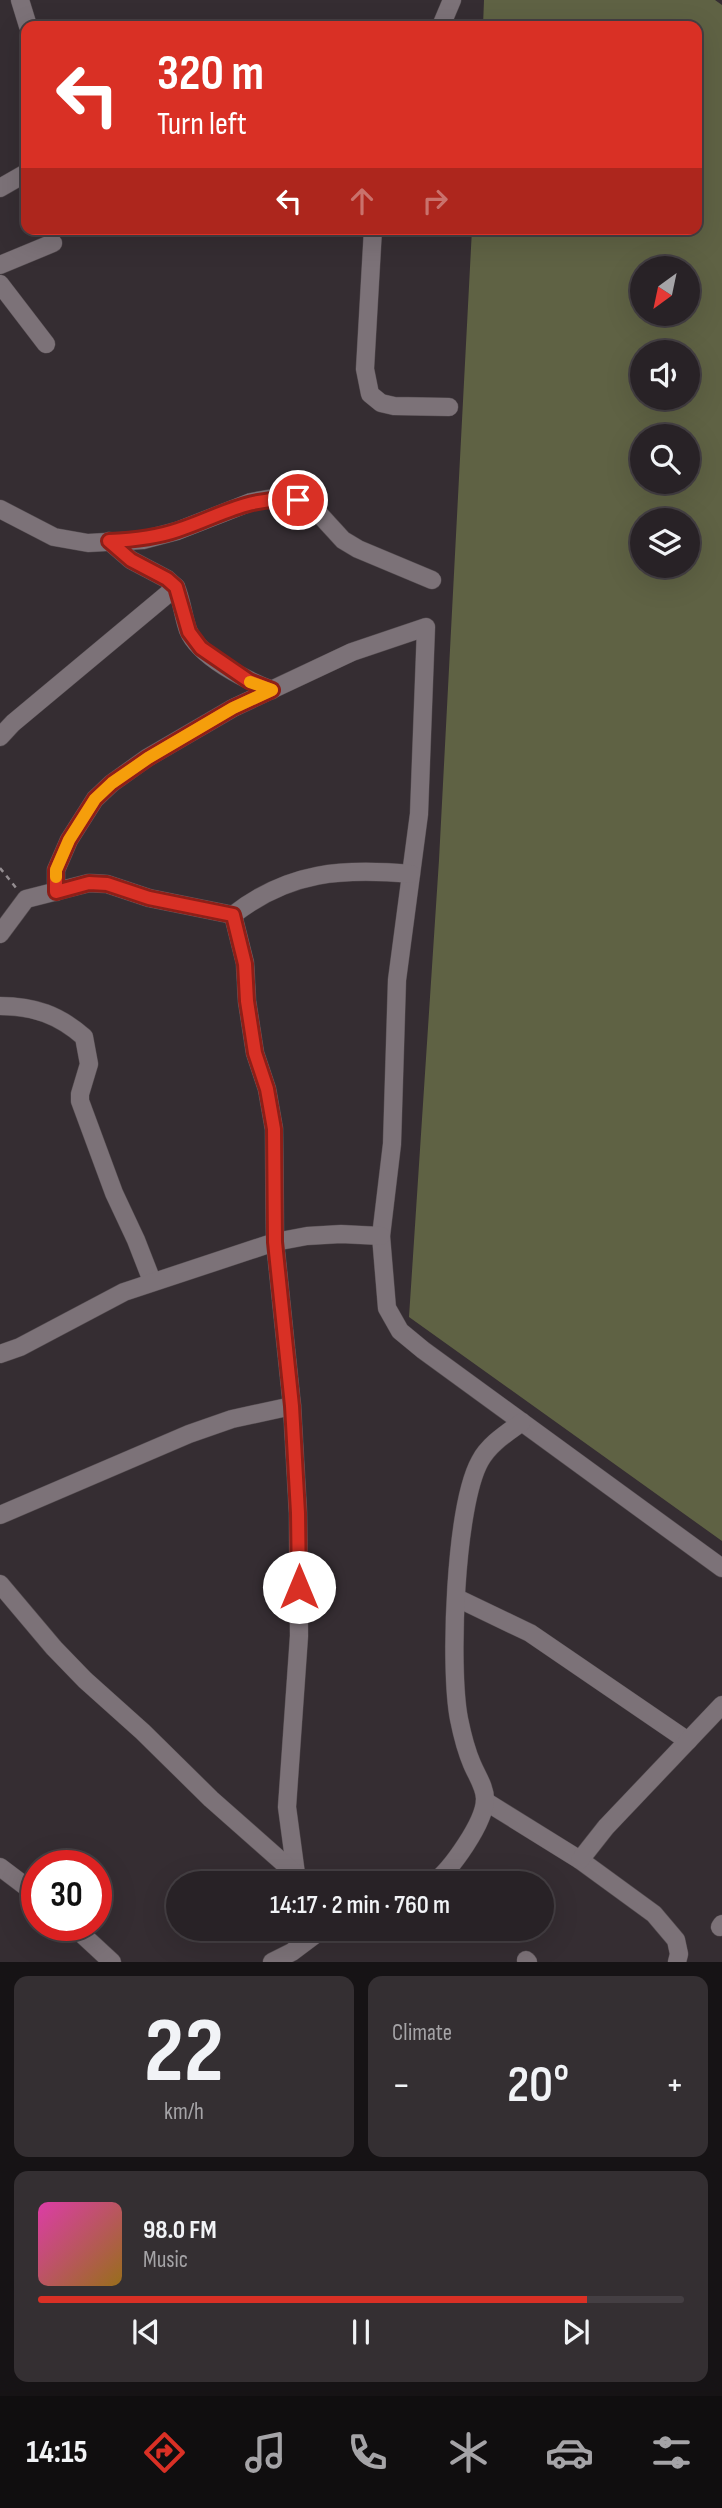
<!DOCTYPE html>
<meta charset="utf-8">
<style>
:root{--surface:#282226;--page:#342f32;--text:#f1f3f6;--muted:#a5a4a7;--line:#443f43;--accent:#d93025}
body{margin:0;font-family:"Sofia Sans Condensed",sans-serif;background:var(--page);color:var(--text);height:100vh;display:flex;flex-direction:column;font-size:26px;white-space:nowrap}
*{box-sizing:border-box;margin:0}
p{font-size:23px;color:var(--muted)}
.icon{flex:none;width:38px;height:38px;fill:none;stroke:currentColor;stroke-width:2;stroke-linecap:round;stroke-linejoin:round}
.map{position:relative;height:1962px;overflow:hidden}
.drawer{display:flex;flex-direction:column;gap:14px;padding:14px;background:#161315;flex:1}
.drawer>*{flex:none}
.hud{position:absolute;left:21px;top:21px;width:681px;height:214px;border-radius:14px;box-shadow:0 7px 28px #0002,0 0 0 2px var(--line);background:#d93025;color:#fff;overflow:hidden}
.needle{width:46px;rotate:213deg}
.controls{position:absolute;left:630px;top:256px;display:grid;gap:14px}
.controls a{display:grid;place-items:center;width:70px;height:70px;border-radius:50%;background:var(--surface);box-shadow:0 7px 28px #0002,0 0 0 2px var(--line);font-size:35px}
.speed{position:absolute;left:21px;top:1850px;display:flex;gap:14px;font-size:35px;font-weight:700;text-align:center}
.speed>*{display:grid;place-content:center;width:91px;height:91px;border-radius:50%;background:var(--surface);box-shadow:0 7px 28px #0002,0 0 0 2px var(--line);line-height:1}
.speed .limit{border:10px solid #d22;background:#fff;color:#111}
.pin{position:absolute;display:grid;place-items:center;width:60px;height:60px;color:#fff;margin:-30px;border:4px solid #fff;border-radius:50%;box-shadow:0 2px 7px #0007}
.me{position:absolute;width:77px;margin:-38px;rotate:0deg;stroke-linejoin:round;filter:drop-shadow(0 0 5px #0008)}
.turn{display:flex;align-items:center;gap:24px;height:147px;padding:0 21px;font-size:32px}
.turn .icon{width:91px;height:91px;stroke-width:2.5}
.turn b{display:block;font-size:49px;line-height:60px}
.lanes{display:flex;align-items:center;height:66px;padding:0 21px;background:#0003;justify-content:center;gap:35px;direction:ltr}
.lanes .off{opacity:.35}
.big{font-size:52px;font-weight:600;line-height:1.1}
.drawer .tile{flex:1;display:flex;flex-direction:column;justify-content:center;gap:10px;min-width:0;padding:0 24px;border-radius:14px;background:var(--page)}
.drawer .dial{align-items:center;gap:0}
.dial b{font-size:91px;line-height:1}
.song{display:flex;align-items:center;gap:21px}
.cover{width:84px;height:84px;border-radius:10px;background:linear-gradient(135deg,hsl(320 70% 55%),hsl(40 70% 35%))}
.played{height:7px;border-radius:4px;background:linear-gradient(90deg,var(--accent) 85%,var(--line) 85%)}
.keys{display:flex;justify-content:space-around;direction:ltr}
.heat{display:flex;justify-content:space-between;align-items:center;font-size:38px;direction:ltr}
.drawer .tiles{flex:1;display:grid;gap:14px;grid-template-columns:1fr 1fr}
.tile:last-child{grid-column:span 2}
.trip{position:absolute;left:166px;top:1871px;width:388px;height:70px;border-radius:35px;background:var(--surface);box-shadow:0 7px 28px #0002,0 0 0 2px var(--line);font-weight:600;line-height:70px;text-align:center}
.tab-bar{display:flex;height:112px;justify-content:space-around;align-items:center;background:#100e0f;color:var(--muted)}
.tab-bar .icon{width:49px;height:49px}
.tab-bar .selected{color:var(--accent)}
.tab-bar b{font-size:32px;color:var(--text)}
.map>svg:first-child{display:block}
.forest{fill:#5f6244;fill-rule:evenodd}
.lines{fill:none;stroke-linecap:round;stroke-linejoin:round}
.minor-casing{stroke:#534b4f;stroke-width:19}
.path{stroke:#948d91;stroke-width:2.5;stroke-dasharray:5 5;stroke-linecap:butt}
.minor{stroke:#7c7278;stroke-width:18}
.route-casing{stroke:#8d1f18;stroke-width:18}
.route{stroke:#d93025;stroke-width:12}
.slow{stroke:#f59e0b;stroke-width:12}
</style>
<div class="map">
<svg width="722" height="1962" viewBox="0 0 722 1962">
<rect width="100%" height="100%" fill="#352d32"/>
<!-- forest -->
<path class="forest" d="M484,0H715L722,5V1541L409,1317L439,860L472,229H696V26H483ZM642,268H688V313H642ZM642,352H688V397H642ZM642,436H688V481H642ZM642,520H688V565H642Z"/>
<g class="lines">
<defs>
<g id="minor">
<path d="M20,0L28,26"/>
<path d="M441,26L452,0"/>
<path d="M0,188L26,173"/>
<path d="M373,229L365,369L370,394L381,403L394,406L449,407"/>
<path d="M0,265L53,243"/>
<path d="M0,284L46,344"/>
<path d="M0,509L54,537L88,543L143,540L177,531L251,502L273,498L297,500L321,516L343,540L358,549L432,580"/>
<path d="M109,541L131,560L167,579L176,587"/>
<path d="M0,737L13,723L176,587C182,601 183,616 188,630C199,657 246,680 272,690"/>
<path d="M56,892V870L69,840L95,799L112,783L147,758L233,708L352,652L426,627L419,814L397,980L392,1144L381,1236L387,1308L400,1331L423,1350L722,1568"/>
<path d="M233,915L245,963L247,1001L255,1053L267,1089L274,1129L275,1242L292,1406L298,1513L299,1636L287,1807L296,1874"/>
<path d="M0,934L26,899L89,883L107,884L149,898L233,915C289,871 343,868 411,874"/>
<path d="M0,1006C34,1006 59,1015 84,1037L89,1064L80,1094V1101L114,1193L136,1240L152,1281"/>
<path d="M0,1354L20,1347L124,1292L275,1242L307,1236L341,1234L381,1236"/>
<path d="M0,1515L189,1434L232,1419L292,1406"/>
<path d="M0,1584L54,1648L85,1680L143,1732L211,1799L306,1883"/>
<path d="M457,1598L530,1633L688,1741"/>
<path d="M485,1801L580,1860L654,1914L676,1940L679,1954L677,1962"/>
<path d="M580,1860L606,1827L722,1705"/>
<path d="M0,1867L37,1895"/>
<path d="M433,1883C451,1870 485,1822 485,1799C485,1787 477,1776 472,1764C466,1750 462,1734 459,1719C449,1667 455,1506 480,1461C489,1444 507,1433 522,1422"/>
<path d="M72,1925L112,1962"/>
<path d="M720,1927L722,1924"/>
<path d="M526,1960L528,1962"/>
<path d="M272,1962L292,1952L324,1928"/>
</g>
</defs>
<!-- minor casing -->
<use href="#minor" class="minor-casing"/>
<!-- path -->
<path class="path" d="M0,868L17,889"/>
<!-- minor -->
<use href="#minor" class="minor"/>
</g>
<g class="lines">
<defs>
<path id="route" d="M298,500C247,496 223,515 178,530C155,538 133,540 109,541L131,560L167,579L176,587L189,632L201,648L249,681L272,690L233,708L148,758L112,783L95,799L69,840L56,870V892L89,883L107,884L149,898L233,915L245,964L247,1001L255,1053L267,1089L274,1129L275,1242L292,1406L298,1513L299,1587"/>
</defs>
<!-- route casing -->
<use href="#route" class="route-casing"/>
<!-- route -->
<use href="#route" class="route"/>
<!-- slow -->
<path class="slow" d="M56,877V870L69,840L95,799L112,783L148,758L233,708L272,690L250,682"/>
</g>
</svg>
<div class="controls">
<a><svg class="needle" viewBox="-14 -14 28 28"><path d="M0-13l5 13h-10z" fill="#e53935"/><path d="M0 13l5-13h-10z" fill="#a5a4a7"/></svg></a>
<a><svg class="icon" aria-label="sound" viewBox="0 0 24 24"><path d="M4 9h4l5-4v14l-5-4H4zM17 9q2 3 0 6"/></svg></a>
<a><svg class="icon" aria-label="search" viewBox="0 0 24 24"><circle cx="10" cy="10" r="6"/><path d="M15 15l6 6"/></svg></a>
<a><svg class="icon" aria-label="layers" viewBox="0 0 24 24"><path d="M12 4l9 5-9 5-9-5zM3 14l9 5 9-5"/></svg></a>
</div>
<div class="speed"><div class="limit">30</div></div>
<div class="pin" style="left:298px;top:500px;background:#d93025"><svg class="icon" aria-label="arrive" viewBox="0 0 24 24"><path d="M6 21V4h12l-3 4 3 4H6"/></svg></div>
<svg class="me" style="left:299px;top:1587px" viewBox="-20 -20 40 40"><circle r="19" fill="#fff"/><path d="M0-13L10 11 0 6-10 11z" fill="#d93025"/></svg>
<div class="trip">14:17 · 2 min · 760 m</div>
<div class="hud">
<div class="turn"><svg class="icon" aria-label="left" viewBox="0 0 24 24"><path d="M17 20v-9H6M10 6l-5 5 5 5"/></svg><div><b>320 m</b>Turn left</div></div>
<div class="lanes"><svg class="icon" aria-label="left" viewBox="0 0 24 24"><path d="M17 20v-9H6M10 6l-5 5 5 5"/></svg><svg class="icon off" aria-label="ahead" viewBox="0 0 24 24"><path d="M12 20V5M6 11l6-6 6 6"/></svg><svg class="icon off" aria-label="right" viewBox="0 0 24 24"><path d="M7 20v-9h11M14 6l5 5-5 5"/></svg></div>
</div>
</div>
<section class="drawer">
<div class="tiles">
<div class="tile dial"><b>22</b><p>km/h</p></div>
<div class="tile"><p>Climate</p>
<div class="heat"><a>−</a><b class="big">20°</b><a>+</a></div>
</div>
<div class="tile">
<div class="song"><i class="cover"></i><div><b>98.0 FM</b><p>Music</p></div></div>
<div class="played"></div>
<div class="keys"><svg class="icon" aria-label="previous" viewBox="0 0 24 24"><path d="M18 5L8 12l10 7zM5 5v14"/></svg><svg class="icon" aria-label="pause" viewBox="0 0 24 24"><path d="M8 5v14M16 5v14"/></svg><svg class="icon" aria-label="next" viewBox="0 0 24 24"><path d="M6 5l10 7-10 7zM19 5v14"/></svg></div>
</div>
</div>
</section>
<nav class="tab-bar">
<b>14:15</b>
<svg class="icon selected" aria-label="directions" viewBox="0 0 24 24"><path d="M12 3l9 9-9 9-9-9zM9 14v-3h6M13 9l2 2-2 2"/></svg>
<svg class="icon" aria-label="music" viewBox="0 0 24 24"><path d="M9 18V5l10-2v13"/><circle cx="6" cy="18" r="3"/><circle cx="16" cy="16" r="3"/></svg>
<svg class="icon" aria-label="phone" viewBox="0 0 24 24"><path d="M5 4h4l2 5-3 2q2 4 5 5l2-3 5 2v4C11 20 4 13 5 4z"/></svg>
<svg class="icon" aria-label="climate" viewBox="0 0 24 24"><path d="M12 3v18M4 7l16 10M4 17L20 7"/></svg>
<svg class="icon" aria-label="car" viewBox="0 0 24 24"><path d="M5 17H2v-5l4-1 3-4h7l3 4 3 1v5h-3M9 17h6M6 11h13"/><circle cx="7" cy="17" r="2"/><circle cx="17" cy="17" r="2"/></svg>
<svg class="icon" aria-label="filters" viewBox="0 0 24 24"><path d="M4 7h16M4 17h16"/><circle cx="9" cy="7" r="2"/><circle cx="15" cy="17" r="2"/></svg>
</nav>
